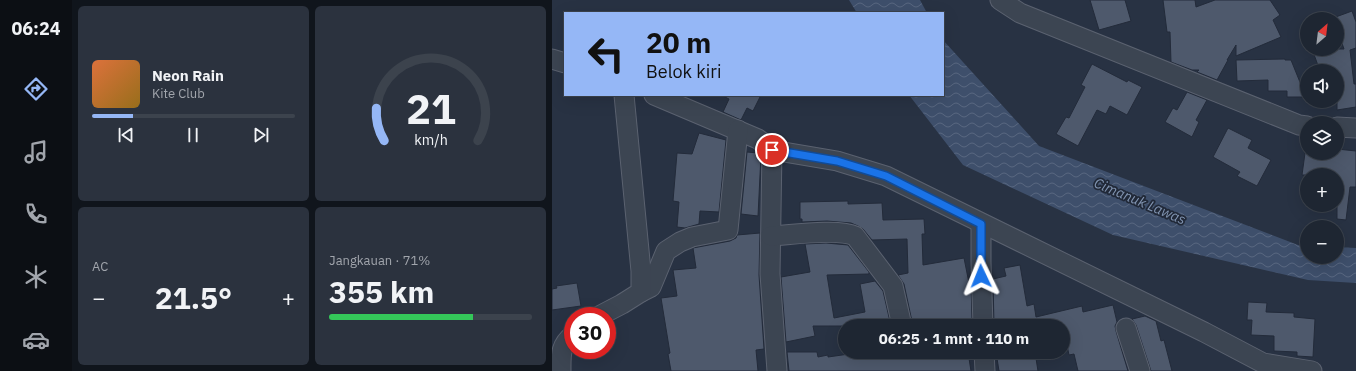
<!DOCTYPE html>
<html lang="id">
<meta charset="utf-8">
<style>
:root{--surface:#1e2632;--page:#2b323e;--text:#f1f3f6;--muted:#a1a5ac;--line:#3c434d;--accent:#95b7f6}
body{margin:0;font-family:"IBM Plex Sans",sans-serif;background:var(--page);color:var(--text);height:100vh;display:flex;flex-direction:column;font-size:15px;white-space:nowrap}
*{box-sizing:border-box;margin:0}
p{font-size:13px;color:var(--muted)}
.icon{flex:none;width:22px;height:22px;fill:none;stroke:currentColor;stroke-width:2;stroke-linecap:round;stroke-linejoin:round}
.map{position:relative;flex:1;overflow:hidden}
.drawer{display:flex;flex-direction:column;gap:6px;padding:6px;background:#10151c;width:480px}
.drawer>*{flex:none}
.top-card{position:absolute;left:12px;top:12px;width:380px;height:84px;border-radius:0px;box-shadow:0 4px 16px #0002,0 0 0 1px var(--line);background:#95b7f6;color:#111;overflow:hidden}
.needle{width:26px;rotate:28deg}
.controls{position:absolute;left:748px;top:12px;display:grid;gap:8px}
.controls a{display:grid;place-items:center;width:44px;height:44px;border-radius:50%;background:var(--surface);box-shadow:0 4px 16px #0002,0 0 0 1px var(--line);font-size:20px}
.speed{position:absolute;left:12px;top:307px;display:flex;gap:8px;font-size:20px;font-weight:700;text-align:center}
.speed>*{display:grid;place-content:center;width:52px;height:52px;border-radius:50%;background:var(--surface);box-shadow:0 4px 16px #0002,0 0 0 1px var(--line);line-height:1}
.speed .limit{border:6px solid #d22;background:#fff;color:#111}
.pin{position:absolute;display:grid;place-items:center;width:34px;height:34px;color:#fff;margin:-17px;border:2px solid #fff;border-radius:50%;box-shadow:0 1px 4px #0007}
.me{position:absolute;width:44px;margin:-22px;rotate:358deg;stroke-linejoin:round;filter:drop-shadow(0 0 3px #0008)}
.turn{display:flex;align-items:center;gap:14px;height:84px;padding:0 16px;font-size:18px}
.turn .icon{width:52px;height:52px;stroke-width:2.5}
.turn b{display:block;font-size:28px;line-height:34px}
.big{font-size:30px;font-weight:800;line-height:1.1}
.drawer .card{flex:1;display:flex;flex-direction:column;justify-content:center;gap:6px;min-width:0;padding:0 14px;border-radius:6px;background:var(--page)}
.drawer .dial{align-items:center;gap:0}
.dial svg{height:104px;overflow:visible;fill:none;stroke:var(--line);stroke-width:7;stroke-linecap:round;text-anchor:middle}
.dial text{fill:var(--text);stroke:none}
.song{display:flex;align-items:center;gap:12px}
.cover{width:48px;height:48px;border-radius:6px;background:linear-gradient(135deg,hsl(20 70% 55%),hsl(40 70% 35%))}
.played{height:4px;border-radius:2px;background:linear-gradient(90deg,var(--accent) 20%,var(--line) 20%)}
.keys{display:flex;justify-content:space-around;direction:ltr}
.heat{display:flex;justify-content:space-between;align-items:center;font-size:22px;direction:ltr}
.charge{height:6px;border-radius:3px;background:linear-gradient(90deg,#34c759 71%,var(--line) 0)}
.drawer .tiles{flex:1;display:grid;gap:6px;grid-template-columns:repeat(2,1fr)}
.trip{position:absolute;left:286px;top:319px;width:232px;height:40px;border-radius:20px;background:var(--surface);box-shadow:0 4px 16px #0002,0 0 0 1px var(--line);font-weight:800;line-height:40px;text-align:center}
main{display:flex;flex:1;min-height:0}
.tabs{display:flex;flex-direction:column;width:72px;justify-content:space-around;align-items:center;background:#0c0f14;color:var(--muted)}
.tabs .icon{width:28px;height:28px}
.tabs .selected{color:var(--accent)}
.tabs b{font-size:18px;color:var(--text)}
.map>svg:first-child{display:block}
.water{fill:url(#water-waves)}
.building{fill:#4e596c;stroke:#232b3a}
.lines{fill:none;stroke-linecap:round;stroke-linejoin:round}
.street-casing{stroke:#5b6270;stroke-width:21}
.street{stroke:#3c4552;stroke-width:19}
.route-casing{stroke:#114b97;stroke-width:10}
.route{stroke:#1a73e8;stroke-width:7}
.labels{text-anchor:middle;stroke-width:3.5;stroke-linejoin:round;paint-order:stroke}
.water-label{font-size:14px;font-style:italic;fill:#8295b2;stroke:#212938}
</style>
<main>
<nav class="tabs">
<b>06:24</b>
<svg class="icon selected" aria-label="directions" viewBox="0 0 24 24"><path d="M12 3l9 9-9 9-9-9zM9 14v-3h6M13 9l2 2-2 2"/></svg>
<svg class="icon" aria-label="music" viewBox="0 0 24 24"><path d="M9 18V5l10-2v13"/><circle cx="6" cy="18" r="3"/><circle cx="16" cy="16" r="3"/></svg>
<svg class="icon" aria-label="phone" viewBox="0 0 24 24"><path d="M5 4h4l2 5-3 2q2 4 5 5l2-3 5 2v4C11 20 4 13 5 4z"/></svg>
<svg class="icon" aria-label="climate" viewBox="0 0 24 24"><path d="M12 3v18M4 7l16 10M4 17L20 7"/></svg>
<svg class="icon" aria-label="car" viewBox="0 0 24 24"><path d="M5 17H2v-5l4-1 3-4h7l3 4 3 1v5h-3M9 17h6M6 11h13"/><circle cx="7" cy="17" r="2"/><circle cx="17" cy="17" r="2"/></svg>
</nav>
<section class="drawer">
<div class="tiles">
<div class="card">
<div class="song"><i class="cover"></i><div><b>Neon Rain</b><p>Kite Club</p></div></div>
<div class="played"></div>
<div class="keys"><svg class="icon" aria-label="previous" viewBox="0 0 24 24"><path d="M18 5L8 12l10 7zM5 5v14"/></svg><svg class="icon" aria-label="pause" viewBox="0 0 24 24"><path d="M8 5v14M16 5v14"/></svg><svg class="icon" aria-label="next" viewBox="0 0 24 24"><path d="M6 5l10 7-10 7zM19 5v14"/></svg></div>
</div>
<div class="card dial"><svg viewBox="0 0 100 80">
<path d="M14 69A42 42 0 1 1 86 69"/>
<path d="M14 69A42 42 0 0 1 8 44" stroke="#95b7f6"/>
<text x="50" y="56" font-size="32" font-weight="700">21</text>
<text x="50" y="72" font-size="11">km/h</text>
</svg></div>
<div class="card"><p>AC</p>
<div class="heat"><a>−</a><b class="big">21.5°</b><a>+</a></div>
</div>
<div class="card"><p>Jangkauan · 71%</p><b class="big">355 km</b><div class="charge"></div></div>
</div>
</section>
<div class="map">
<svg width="804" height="371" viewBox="0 0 804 371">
<defs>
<pattern id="water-waves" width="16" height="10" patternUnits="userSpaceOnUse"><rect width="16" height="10" fill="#3e4f6b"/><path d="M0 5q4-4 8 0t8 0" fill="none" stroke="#58677f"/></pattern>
</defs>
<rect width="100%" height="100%" fill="#283243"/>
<!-- water -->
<g class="water">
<path d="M297,0H368L375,13H305Z"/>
<path d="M391,40L487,146L746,245L755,246V257H785V247L804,248V283L756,280L561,235L411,165L357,95H391Z"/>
</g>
<!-- building -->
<g class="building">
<path d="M538,0H573L579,21L547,30Z"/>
<path d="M611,0H643L644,7L663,0H718L728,15L721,20L729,37L684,56V45L675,60H676L665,80L645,72L647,70H640L619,62L618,32H615Z"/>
<path d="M800,11L804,22V48L798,50L802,84H804V107L785,110V71H768L760,49H792L785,29V19L781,18Z"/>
<path d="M733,59V60H739L754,97H735V91H716V80L685,81L684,60Z"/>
<path d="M540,64L575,82L576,80L590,87L575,115L558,106L554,114L545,110L526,146L504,134L514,117L517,118L533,87L529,85Z"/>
<path d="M635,92L655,100L644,120L647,122L640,137L613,122L621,108L625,110Z"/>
<path d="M169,95H209L201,111L195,108L189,120L171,112L177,99Z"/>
<path d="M676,128L700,140L696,148L719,160L705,186L685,176L688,172L661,157Z"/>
<path d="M147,133L174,140L167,212L148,211L147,224L133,228L125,227L127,202L121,201L125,153L140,154Z"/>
<path d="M785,149L804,151V187H798L794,220L785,219V175H750L753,153H785Z"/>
<path d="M195,152L206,153L209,155L206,216L189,214Z"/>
<path d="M296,201V204L330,203L331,220L372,219L373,234H370L371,265L412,258L417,283H419L420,319L410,320L411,326H361L352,284L346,275L356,273L355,239L320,240L311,229L306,226L299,223L275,221L250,222V219H248V202Z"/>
<path d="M208,233L207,275L212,349L204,350L206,371H119L116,354L118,353L109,298L125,296L121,270L144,268L141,248L178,241L184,238L185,235Z"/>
<path d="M274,243L296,245L317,272V274L275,275L282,318L313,312L308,284L323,281L331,291L339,326H261L263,336L234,342L229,277L258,272L253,244Z"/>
<path d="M468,265L475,306L482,304L484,317L530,306L531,312L561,305L565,322L563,326L564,331L576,371H526L522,354L517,355L511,326H442L441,279L454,276L452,268Z"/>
<path d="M25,283L29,306L0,310V289L5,288L4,286Z"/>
<path d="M696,302L715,303L714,312L742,313V317L763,319L761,357L745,356V352L722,351V336L699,335L700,320H695Z"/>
<path d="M593,316L604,321L609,341L612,340L620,371H599L584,325L580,319Z"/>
<path d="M235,352H265L266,357L276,355V357L297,354V356L321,352H416L419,371H237Z"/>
<path d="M444,352H483L486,371H447Z"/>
</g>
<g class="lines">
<defs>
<g id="street">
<path d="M448,0L468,13L747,125L755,126"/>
<path d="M0,59L13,63"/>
<path d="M102,95L206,139L220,150L218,274L225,371"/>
<path d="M785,127L804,128"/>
<path d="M220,150L285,161L334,176L652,332L711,363L760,371"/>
<path d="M429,224V262L431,326"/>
<path d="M219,236C238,235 287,228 303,236L341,286L350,326"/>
<path d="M89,292L99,287L114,251L128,242L140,237L176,230L186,130"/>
<path d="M47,316L70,304L89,292V271L72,95"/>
<path d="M574,328L588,371"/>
<path d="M432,352L433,371"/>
<path d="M9,371C9,355 8,345 21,335"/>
</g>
</defs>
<!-- street casing -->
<use href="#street" class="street-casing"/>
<!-- street -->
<use href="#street" class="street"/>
</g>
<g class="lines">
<defs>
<path id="route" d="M220,150L285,161L334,176L429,224V276"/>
</defs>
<!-- route casing -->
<use href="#route" class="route-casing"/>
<!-- route -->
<use href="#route" class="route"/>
</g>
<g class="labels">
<!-- water labels -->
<g class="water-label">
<text transform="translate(588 201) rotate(23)" y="5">Cimanuk Lawas</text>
</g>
</g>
</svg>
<div class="controls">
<a><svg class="needle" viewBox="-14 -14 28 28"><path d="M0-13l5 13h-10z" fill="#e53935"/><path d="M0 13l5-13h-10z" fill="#a1a5ac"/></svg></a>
<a><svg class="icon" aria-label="sound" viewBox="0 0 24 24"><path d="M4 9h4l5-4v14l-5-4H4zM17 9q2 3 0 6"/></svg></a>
<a><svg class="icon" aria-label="layers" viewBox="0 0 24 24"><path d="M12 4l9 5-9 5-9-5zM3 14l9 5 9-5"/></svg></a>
<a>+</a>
<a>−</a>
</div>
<div class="speed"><div class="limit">30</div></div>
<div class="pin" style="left:220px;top:150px;background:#d93025"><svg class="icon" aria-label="arrive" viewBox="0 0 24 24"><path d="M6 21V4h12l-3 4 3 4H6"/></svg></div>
<svg class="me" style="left:429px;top:276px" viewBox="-20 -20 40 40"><path d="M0-17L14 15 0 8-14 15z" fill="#1a73e8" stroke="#fff" stroke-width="4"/></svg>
<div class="trip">06:25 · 1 mnt · 110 m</div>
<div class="top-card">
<div class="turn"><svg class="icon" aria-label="left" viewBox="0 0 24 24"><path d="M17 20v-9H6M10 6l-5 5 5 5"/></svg><div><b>20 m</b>Belok kiri</div></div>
</div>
</div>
</main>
